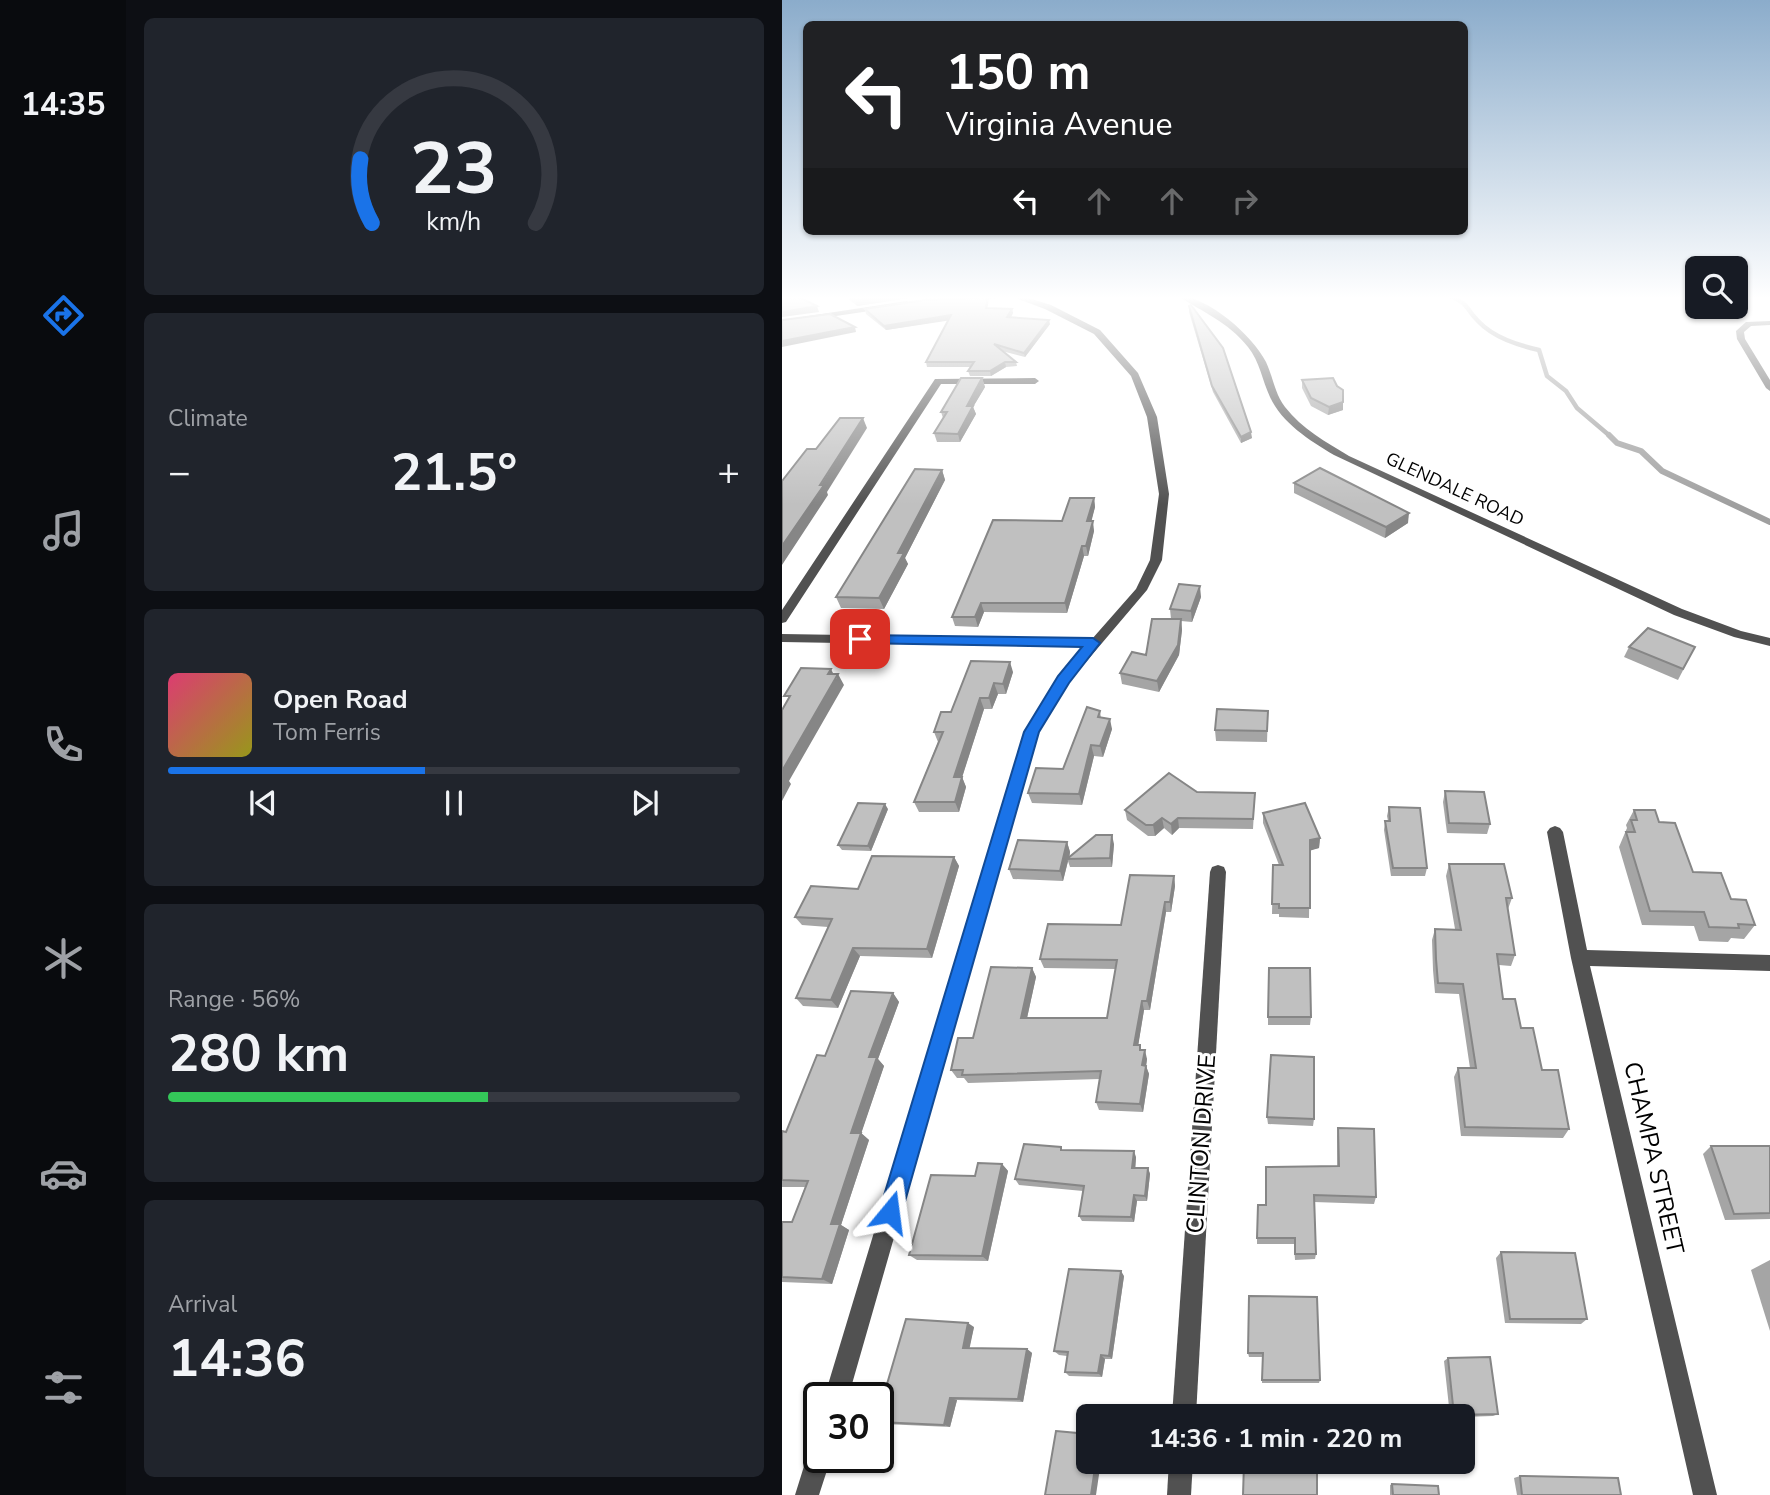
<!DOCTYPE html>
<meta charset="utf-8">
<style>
:root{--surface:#171b24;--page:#20242c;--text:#f1f3f6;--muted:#9ea1a6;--line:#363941;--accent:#1a73e8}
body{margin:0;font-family:"Nunito Sans",sans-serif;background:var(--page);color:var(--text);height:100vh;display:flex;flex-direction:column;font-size:26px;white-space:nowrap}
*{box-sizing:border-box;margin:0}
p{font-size:23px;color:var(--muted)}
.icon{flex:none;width:38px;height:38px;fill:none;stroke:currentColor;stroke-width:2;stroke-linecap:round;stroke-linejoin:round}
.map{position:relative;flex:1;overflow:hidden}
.side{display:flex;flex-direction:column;gap:18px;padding:18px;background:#0d0f14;width:656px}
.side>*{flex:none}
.banner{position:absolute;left:21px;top:21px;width:665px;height:214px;border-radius:10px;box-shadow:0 2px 5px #0004;background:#202124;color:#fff;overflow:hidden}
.buttons{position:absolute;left:903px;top:256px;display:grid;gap:14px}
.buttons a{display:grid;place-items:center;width:63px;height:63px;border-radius:10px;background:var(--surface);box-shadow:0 2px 5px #0004;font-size:35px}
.speed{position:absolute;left:21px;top:1382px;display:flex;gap:14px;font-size:35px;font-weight:700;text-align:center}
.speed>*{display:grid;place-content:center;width:91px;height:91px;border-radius:50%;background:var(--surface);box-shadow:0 2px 5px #0004;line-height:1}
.speed .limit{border:4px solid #111;border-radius:10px;background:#fff;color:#111}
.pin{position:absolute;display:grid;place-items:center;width:60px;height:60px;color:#fff;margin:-30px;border-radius:14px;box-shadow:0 4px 10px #0006}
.me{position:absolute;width:77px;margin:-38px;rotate:16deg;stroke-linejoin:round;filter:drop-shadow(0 0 5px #0008)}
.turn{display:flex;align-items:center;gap:24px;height:147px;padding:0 28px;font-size:32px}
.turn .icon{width:91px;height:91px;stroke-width:2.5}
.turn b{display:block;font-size:49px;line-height:60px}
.lanes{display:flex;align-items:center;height:66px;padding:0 28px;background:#0003;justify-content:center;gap:35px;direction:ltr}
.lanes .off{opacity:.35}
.big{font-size:52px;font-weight:700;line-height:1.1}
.side .tile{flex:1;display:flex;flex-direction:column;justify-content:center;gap:10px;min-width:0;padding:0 24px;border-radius:10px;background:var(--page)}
.side .dial{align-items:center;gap:0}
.dial svg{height:182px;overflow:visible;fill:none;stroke:var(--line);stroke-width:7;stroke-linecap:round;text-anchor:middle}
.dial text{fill:var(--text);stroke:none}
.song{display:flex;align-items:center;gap:21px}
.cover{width:84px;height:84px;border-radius:10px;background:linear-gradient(135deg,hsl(340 70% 55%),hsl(60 70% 35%))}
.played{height:7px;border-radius:4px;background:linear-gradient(90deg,var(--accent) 45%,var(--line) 45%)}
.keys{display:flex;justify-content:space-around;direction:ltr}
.heat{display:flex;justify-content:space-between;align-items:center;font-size:38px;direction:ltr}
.charge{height:10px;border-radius:5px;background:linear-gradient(90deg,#34c759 56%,var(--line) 0)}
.trip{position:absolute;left:294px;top:1404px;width:399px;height:70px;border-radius:10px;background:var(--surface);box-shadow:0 2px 5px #0004;font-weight:700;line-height:70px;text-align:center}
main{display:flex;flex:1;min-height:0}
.tab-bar{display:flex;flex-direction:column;width:126px;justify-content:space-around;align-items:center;background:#090b0e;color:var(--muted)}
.tab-bar .icon{width:49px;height:49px}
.tab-bar .on{color:var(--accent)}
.tab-bar b{font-size:32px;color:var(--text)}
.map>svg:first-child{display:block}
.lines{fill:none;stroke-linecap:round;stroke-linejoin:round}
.stream-far1{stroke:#9f9f9f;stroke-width:4.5}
.stream{stroke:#9f9f9f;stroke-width:6}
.street{fill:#515151;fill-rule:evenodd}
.wall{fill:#a5a5a5}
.shaded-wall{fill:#868686}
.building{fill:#c0c0c0;stroke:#868686;stroke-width:2}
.route{fill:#1a73e8;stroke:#114b97;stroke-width:2}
.labels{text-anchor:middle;stroke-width:6;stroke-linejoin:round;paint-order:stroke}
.far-street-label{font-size:18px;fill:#000;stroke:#fff}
.near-street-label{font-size:24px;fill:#000;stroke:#fff}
</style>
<main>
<nav class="tab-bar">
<b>14:35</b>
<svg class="icon on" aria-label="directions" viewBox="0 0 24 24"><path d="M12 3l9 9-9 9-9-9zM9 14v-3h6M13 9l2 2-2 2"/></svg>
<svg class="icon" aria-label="music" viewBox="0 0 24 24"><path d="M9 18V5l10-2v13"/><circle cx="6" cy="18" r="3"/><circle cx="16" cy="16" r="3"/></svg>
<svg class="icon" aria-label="phone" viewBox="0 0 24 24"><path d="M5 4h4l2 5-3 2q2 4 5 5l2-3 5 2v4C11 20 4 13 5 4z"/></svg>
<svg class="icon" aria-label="climate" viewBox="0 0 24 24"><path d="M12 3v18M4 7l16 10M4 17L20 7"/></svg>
<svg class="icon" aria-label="car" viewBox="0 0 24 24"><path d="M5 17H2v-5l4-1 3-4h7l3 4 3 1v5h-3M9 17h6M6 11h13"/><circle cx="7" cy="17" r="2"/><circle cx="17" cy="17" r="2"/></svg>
<svg class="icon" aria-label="filters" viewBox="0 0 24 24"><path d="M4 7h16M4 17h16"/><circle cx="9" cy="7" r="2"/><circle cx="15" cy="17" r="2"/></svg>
</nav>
<section class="side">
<div class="tile dial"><svg viewBox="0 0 100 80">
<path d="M14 69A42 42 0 1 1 86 69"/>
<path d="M14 69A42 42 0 0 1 9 41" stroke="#1a73e8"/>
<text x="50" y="56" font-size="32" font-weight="700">23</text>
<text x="50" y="72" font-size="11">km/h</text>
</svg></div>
<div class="tile"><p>Climate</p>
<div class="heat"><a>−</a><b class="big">21.5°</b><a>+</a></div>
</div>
<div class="tile">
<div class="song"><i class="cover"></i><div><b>Open Road</b><p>Tom Ferris</p></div></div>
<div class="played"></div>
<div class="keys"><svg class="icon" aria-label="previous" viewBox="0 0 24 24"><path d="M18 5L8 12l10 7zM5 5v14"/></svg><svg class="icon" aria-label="pause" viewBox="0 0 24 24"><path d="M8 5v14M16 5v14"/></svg><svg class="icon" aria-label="next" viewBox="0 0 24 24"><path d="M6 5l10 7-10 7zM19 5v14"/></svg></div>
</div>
<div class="tile"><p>Range · 56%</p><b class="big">280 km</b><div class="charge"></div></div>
<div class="tile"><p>Arrival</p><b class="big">14:36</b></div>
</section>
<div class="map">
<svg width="988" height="1495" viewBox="0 0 988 1495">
<rect width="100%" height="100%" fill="#fff"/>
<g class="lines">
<!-- stream-far1 -->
<path class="stream-far1" d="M668,296C689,305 682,307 696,321C712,338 736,345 757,350L765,376L784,391L795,408L828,436"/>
<!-- stream -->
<path class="stream" d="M827,435L835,443L859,451L880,471L988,522"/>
<!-- street -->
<g class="street">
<path d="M218,296L214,298L169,301L165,299L180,296Z"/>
<path d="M228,296H240L269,305L318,330L356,373L375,417L387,494L380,560L365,590L287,682L257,732L66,1398H42L243,732L277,676L303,647L0,642V634L310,639L354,589L368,560L377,494L365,417L349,376L312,334L263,309Z"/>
<path d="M396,296C426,296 471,336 484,362C491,377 493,394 503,407C520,429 544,442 567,456L900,609L959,631L988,638V646L952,637L892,615L552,455C527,440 500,423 488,397C480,380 478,362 466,347C445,321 422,313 396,296Z"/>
<path d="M125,301L129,303L128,305L0,324V320Z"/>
<path d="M988,321V325L969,326L962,332L963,339L988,380V391L984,388L955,339L954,331L964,322Z"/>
<path d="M153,379L253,378L257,381L253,384H159L4,622L0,623V610Z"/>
<path d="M773,826L778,828L781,832L805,950L988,955V971L808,966L935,1495H911L789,958L765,832L768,828Z"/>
<path d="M436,865L442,867L444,872L414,1416H390L428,872L430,867Z"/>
<path d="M37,1444V1458H49L37,1495H13L28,1447Z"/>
<path d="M387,1461H411L409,1495H385Z"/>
</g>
</g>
<!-- wall -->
<g class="wall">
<path d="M63,296H140L75,306Z"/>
<path d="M207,301L205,308L230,309L231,313L229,318L268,324L243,357L220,351L234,362L235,366L224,367L209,376H188L186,371L189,367H145L144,362L166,320L104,330L84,314L83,309Z"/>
<path d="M407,306L470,438L459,443L431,392L407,312Z"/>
<path d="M200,378L203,387L191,407L194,414L178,442H155L152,433L161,418L159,412Z"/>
<path d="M520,380L561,410L546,415L529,406L520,388Z"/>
<path d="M160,470L163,480L123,558L126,564L102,609L59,608L54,597Z"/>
<path d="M512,483L626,523L603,538L512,493Z"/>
<path d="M312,498L313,507L309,521L312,531L306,556H302L285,613L202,612L196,627L173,626L170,617L280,521Z"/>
<path d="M419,597L410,622L399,621L400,630L397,655L377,692L340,684L338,673L364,655L389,619L388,609Z"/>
<path d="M847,647H913L896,680L842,657Z"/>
<path d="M189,661L231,672L224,694H216L210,709H202L180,777L184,787L177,812H137L132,802L156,742L152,732L169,712Z"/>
<path d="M318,711L319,718L330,729L321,757L312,756L300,805L250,803L246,793L281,769Z"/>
<path d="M486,711L485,742L434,741L433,730Z"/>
<path d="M663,791L708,824L705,834L665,833L661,802Z"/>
<path d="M415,792L473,793L471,829L397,828L390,835L382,828L373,836H366L345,820L343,810Z"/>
<path d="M607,807L645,868L643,876H609L602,830L603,821H606L605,816Z"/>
<path d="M106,809L89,851L60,850L56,845Z"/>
<path d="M852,810L877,822L911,872L949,899L973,925L962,939L949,938L946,942L917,941L912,926L860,925L837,847L845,828L844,825Z"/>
<path d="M481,813L538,838L537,848L528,850L527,918L497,917V914H490L491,865H497L481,823Z"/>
<path d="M285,842L288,852L287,858L332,844L330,867H288L286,861L281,881L231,879L227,869Z"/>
<path d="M172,857L177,866L150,958L78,956L56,1008L21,1006L14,998L46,927L20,925L13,917L76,889Z"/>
<path d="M667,864L730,898L726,909L733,955L729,966L717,965L721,999L739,1028L787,1129L781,1138L679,1136L672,1077L676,1068H688L677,994L653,993L651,970L650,940L653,929H673L664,876Z"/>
<path d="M392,876L393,886L389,912H384L368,1010H362L356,1045L365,1059L364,1066L367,1074L361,1112L317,1110L314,1102L318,1079L186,1083L182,1078H175L169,1070L191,1038L250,968L254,977L245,1018H325L334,969L262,968L258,959L339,925Z"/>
<path d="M111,993L117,1002L96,1059L102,1066L79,1133L87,1140L59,1225L67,1230L50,1284L0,1282V1222H10L23,1187H0V1131L4,1132L43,1056Z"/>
<path d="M486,1017H529L528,1025H486Z"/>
<path d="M485,1117L532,1119L531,1126L486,1124Z"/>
<path d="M556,1128L594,1197L592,1204L532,1202L534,1254L533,1259L513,1260L512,1244H475V1238L484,1205L555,1166V1136Z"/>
<path d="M929,1146H988V1219L943,1220L921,1154Z"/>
<path d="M281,1150L354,1157L353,1168H366L368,1174L365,1201H355L352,1222L300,1221L297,1216L301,1191L237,1185L233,1179Z"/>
<path d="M220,1164L226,1171L206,1261L135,1260L127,1255L193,1176Z"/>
<path d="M719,1252L805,1319L799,1324L723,1323L714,1258Z"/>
<path d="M988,1260V1331L969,1270Z"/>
<path d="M342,1276L330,1359H323L320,1377L287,1376L283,1372L285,1356L277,1355L272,1351Z"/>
<path d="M467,1296L538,1380L537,1383H480V1357H467L466,1353Z"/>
<path d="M192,1327L187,1348L245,1349L250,1353L241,1402L175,1400L168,1427L102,1424L96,1422Z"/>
<path d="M666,1358L716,1414L711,1416L681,1417V1416H668L662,1361Z"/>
<path d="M738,1476L839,1495H735L732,1478Z"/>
<path d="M610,1484L657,1495H608V1485Z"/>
</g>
<!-- shaded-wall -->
<g class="shaded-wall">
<path d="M109,296H140L75,306L73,301Z"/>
<path d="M35,306L37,312L0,317V312Z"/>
<path d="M230,309L231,313L226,322L225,317Z"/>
<path d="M169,315L170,320L104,330L102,326Z"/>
<path d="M267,320L268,324L243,357L242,353Z"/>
<path d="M73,327L74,332L0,347V341Z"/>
<path d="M223,362L224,367L209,376L208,371Z"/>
<path d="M200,378L203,387L191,407L194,414L178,442L176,434L185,406Z"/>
<path d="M561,402V410L546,415L547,407Z"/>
<path d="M81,418L85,428L45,492L46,495L0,565V546Z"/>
<path d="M469,432L470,438L459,443V437Z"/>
<path d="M160,470L163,480L123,558L126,564L102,609L97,598L116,553Z"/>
<path d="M312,498L313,507L307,531L305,521Z"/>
<path d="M627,513L626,523L603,538L604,527Z"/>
<path d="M311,521L312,531L306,556L304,546Z"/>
<path d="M300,546L302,556L285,613L283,603Z"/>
<path d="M418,586L419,597L410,622L409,611Z"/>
<path d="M199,603L202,612L196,627L193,617Z"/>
<path d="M399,619L400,630L397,655L377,692L375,681Z"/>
<path d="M228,662L231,672L224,694L221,684Z"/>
<path d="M49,669L54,679L56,674L62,685L7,781L9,784L0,801V771Z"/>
<path d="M212,683L216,694L210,709L207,698Z"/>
<path d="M198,698L202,709L177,787L172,777Z"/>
<path d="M328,719L330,729L321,757L318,746Z"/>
<path d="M309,745L312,756L300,805L297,794Z"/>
<path d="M180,777L184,787L177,812L173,802Z"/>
<path d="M103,804L106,809L89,851L86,846Z"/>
<path d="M380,818L382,828L373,836L371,825Z"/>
<path d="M396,818L397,828L390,835L389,824Z"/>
<path d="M330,835L332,844L330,867L328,858Z"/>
<path d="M538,838L537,848L527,851L528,840Z"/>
<path d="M285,842L288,852L287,859H285L286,861L281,881L278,871Z"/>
<path d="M172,857L177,866L150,958L145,949Z"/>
<path d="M392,876L393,886L389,912L388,902Z"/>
<path d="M383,902L384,912L368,1010L365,1001Z"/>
<path d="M71,948L78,956L56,1008L49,1000Z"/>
<path d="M250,968L254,977L243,1027L239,1018Z"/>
<path d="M111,993L117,1002L96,1059L102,1066L77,1140L69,1133L87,1057Z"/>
<path d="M360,1001L362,1010L355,1053L352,1045Z"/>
<path d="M363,1050L365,1059L363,1074L360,1065Z"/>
<path d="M364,1066L367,1074L361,1112L358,1104Z"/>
<path d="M79,1133L87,1140L59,1225L67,1230L50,1284L40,1279L49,1224Z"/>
<path d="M352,1151L354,1157L353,1173L350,1168Z"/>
<path d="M220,1164L226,1171L206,1261L200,1256Z"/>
<path d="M366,1168L368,1174L365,1201L363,1196Z"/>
<path d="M352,1195L355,1201L352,1222L349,1217Z"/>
<path d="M339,1271L342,1276L330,1359L327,1356Z"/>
<path d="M186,1323L192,1327L187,1351L181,1348Z"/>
<path d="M245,1349L250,1353L241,1402L236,1399Z"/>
<path d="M319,1355L323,1359L320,1377L316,1373Z"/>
<path d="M168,1398L175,1400L168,1427L162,1425Z"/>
<path d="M314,1461H319L314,1495H309Z"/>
</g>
<!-- building -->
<g class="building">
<path d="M0,296H15L35,306L0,312Z"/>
<path d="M67,296H109L73,301Z"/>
<path d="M206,297L204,308L230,309L225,317L267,320L242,353L212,344L234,362H223L208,371H186L192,362H144L169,315L102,326L83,309L143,300Z"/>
<path d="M409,305L441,348L469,432L459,437L430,386L407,306Z"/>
<path d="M48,314L73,327L0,341V320Z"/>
<path d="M179,378H200L185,406H191L176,434L152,433L165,412H159Z"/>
<path d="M551,378L555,386L561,390V402L547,407L529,398L520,380Z"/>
<path d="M58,418H81L38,485H42L0,546V481L25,449H34Z"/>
<path d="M538,468L627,513L604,527L512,483Z"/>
<path d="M133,469L160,470L116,553H122L97,598L54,597Z"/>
<path d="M288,498H312L305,521H311L304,546H300L283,603H199L193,617H170L211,520L280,521Z"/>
<path d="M397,584L418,586L409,611L388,609Z"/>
<path d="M370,619H399L396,645L375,681L338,673L350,652L364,655Z"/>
<path d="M866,628L913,647L901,669L847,647Z"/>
<path d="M189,661L228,662L221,684L212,683L207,698H198L172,777H180L173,802H132L161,732H152L159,712H169Z"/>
<path d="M19,668L49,669L46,674H56L0,771V710L8,696H2Z"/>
<path d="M305,707L318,711L316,717L328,719L318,746L309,745L297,794L246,793L254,768L281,769Z"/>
<path d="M435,709L486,711L485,731L433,730Z"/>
<path d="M387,773L415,792L473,793L471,819L396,818L389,824L380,818L371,825H364L343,810Z"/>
<path d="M663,791L702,792L708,824L667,823Z"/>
<path d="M76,803L103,804L86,846L56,845Z"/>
<path d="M523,803L538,838L528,840V908H497V904H490L491,865H501L481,813Z"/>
<path d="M607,807L638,808L645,868H611L603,821H608Z"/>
<path d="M852,810H873L877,822L893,823L911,872L939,873L949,899L964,900L973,925L956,924L957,928L927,927L922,912L868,911L844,832H853L849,820H855Z"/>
<path d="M314,835H330L328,858L285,859Z"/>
<path d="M236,840L285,842L278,871L227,869Z"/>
<path d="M90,856L172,857L145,949L71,948L49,1000L14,998L50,919L13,917L29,886L76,889Z"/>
<path d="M667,864H722L730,898H724L733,955L715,954L721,999H733L739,1028H751L760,1070H776L787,1129L683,1127L676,1068H694L681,984L656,983L654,959L653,929L679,930Z"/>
<path d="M348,875L392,876L388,902H383L365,1001H360L352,1045H358V1050H363L360,1065L364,1066L358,1104L314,1102L319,1071L180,1075L181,1070H169L176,1038H191L209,967L250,968L239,1018H325L335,960L258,959L266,924L339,925Z"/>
<path d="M487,968H528L529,1017H486Z"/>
<path d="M69,991L111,993L87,1057H95L69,1133H79L49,1224H58L40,1279L0,1277V1222H10L26,1181L0,1180V1131L4,1132L35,1055L43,1056Z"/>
<path d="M489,1055L532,1057V1119L485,1117Z"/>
<path d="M556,1128L592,1129L594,1197L532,1195L534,1254H513V1238H475L476,1205H484V1167L557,1166Z"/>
<path d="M242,1144L279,1147V1150L352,1151L350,1168H366L363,1196L352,1195L349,1217L297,1216L302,1186L233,1179Z"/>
<path d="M929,1146H988V1213L952,1214Z"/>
<path d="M196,1163L220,1164L200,1256L127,1255L149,1175L193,1176Z"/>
<path d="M719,1252L793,1253L805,1319H728Z"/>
<path d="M287,1269L339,1271L327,1356L319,1355L316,1373L283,1372L286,1352L272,1351Z"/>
<path d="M467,1296L535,1297L538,1380H480L481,1353H466Z"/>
<path d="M124,1319L186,1323L181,1348L245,1349L236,1399L168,1398L162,1425L96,1422V1415Z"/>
<path d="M708,1357L716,1414L672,1415L666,1358Z"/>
<path d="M274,1431L306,1434V1461H314L309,1495H263Z"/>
<path d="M476,1461H535V1495H461L462,1463H475Z"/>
<path d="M738,1476L836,1478L839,1495H740Z"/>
<path d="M610,1484L656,1486L657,1495H611Z"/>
</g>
<!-- sky -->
<linearGradient id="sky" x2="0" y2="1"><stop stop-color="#8baccb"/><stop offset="0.59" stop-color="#fff"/><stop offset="1" stop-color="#fff" stop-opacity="0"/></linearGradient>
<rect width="988" height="505" fill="url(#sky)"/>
<!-- route -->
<path class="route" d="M78,635L311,638L318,643L287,683L257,732L120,1212L117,1220L108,1223L100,1220L97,1212L242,732L276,676L300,647L73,643V636Z"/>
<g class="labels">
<!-- far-street labels -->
<g class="far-street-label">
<text transform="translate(673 489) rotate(25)" y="6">GLENDALE ROAD</text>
</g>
<!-- near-street labels -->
<g class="near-street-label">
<text transform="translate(419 1144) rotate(-86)" y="8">CLINTON DRIVE</text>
<text transform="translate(872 1158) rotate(77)" y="8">CHAMPA STREET</text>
</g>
</g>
</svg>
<div class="buttons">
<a><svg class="icon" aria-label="search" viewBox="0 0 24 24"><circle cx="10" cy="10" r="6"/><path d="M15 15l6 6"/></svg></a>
</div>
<div class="speed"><div class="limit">30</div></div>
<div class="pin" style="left:78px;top:639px;background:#d93025"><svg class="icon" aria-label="arrive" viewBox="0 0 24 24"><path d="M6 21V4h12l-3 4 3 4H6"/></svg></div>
<svg class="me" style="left:108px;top:1212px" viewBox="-20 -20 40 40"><path d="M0-17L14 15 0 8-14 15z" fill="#1a73e8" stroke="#fff" stroke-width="4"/></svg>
<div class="trip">14:36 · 1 min · 220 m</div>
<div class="banner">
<div class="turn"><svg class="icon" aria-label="left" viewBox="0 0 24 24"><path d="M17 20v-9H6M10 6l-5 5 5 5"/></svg><div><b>150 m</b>Virginia Avenue</div></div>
<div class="lanes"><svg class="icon" aria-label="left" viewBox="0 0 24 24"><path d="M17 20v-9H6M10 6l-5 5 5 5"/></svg><svg class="icon off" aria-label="ahead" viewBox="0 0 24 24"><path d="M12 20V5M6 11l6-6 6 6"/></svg><svg class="icon off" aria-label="ahead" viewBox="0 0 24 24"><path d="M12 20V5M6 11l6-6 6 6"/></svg><svg class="icon off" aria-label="right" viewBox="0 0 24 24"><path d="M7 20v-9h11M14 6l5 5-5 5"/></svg></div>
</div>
</div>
</main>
